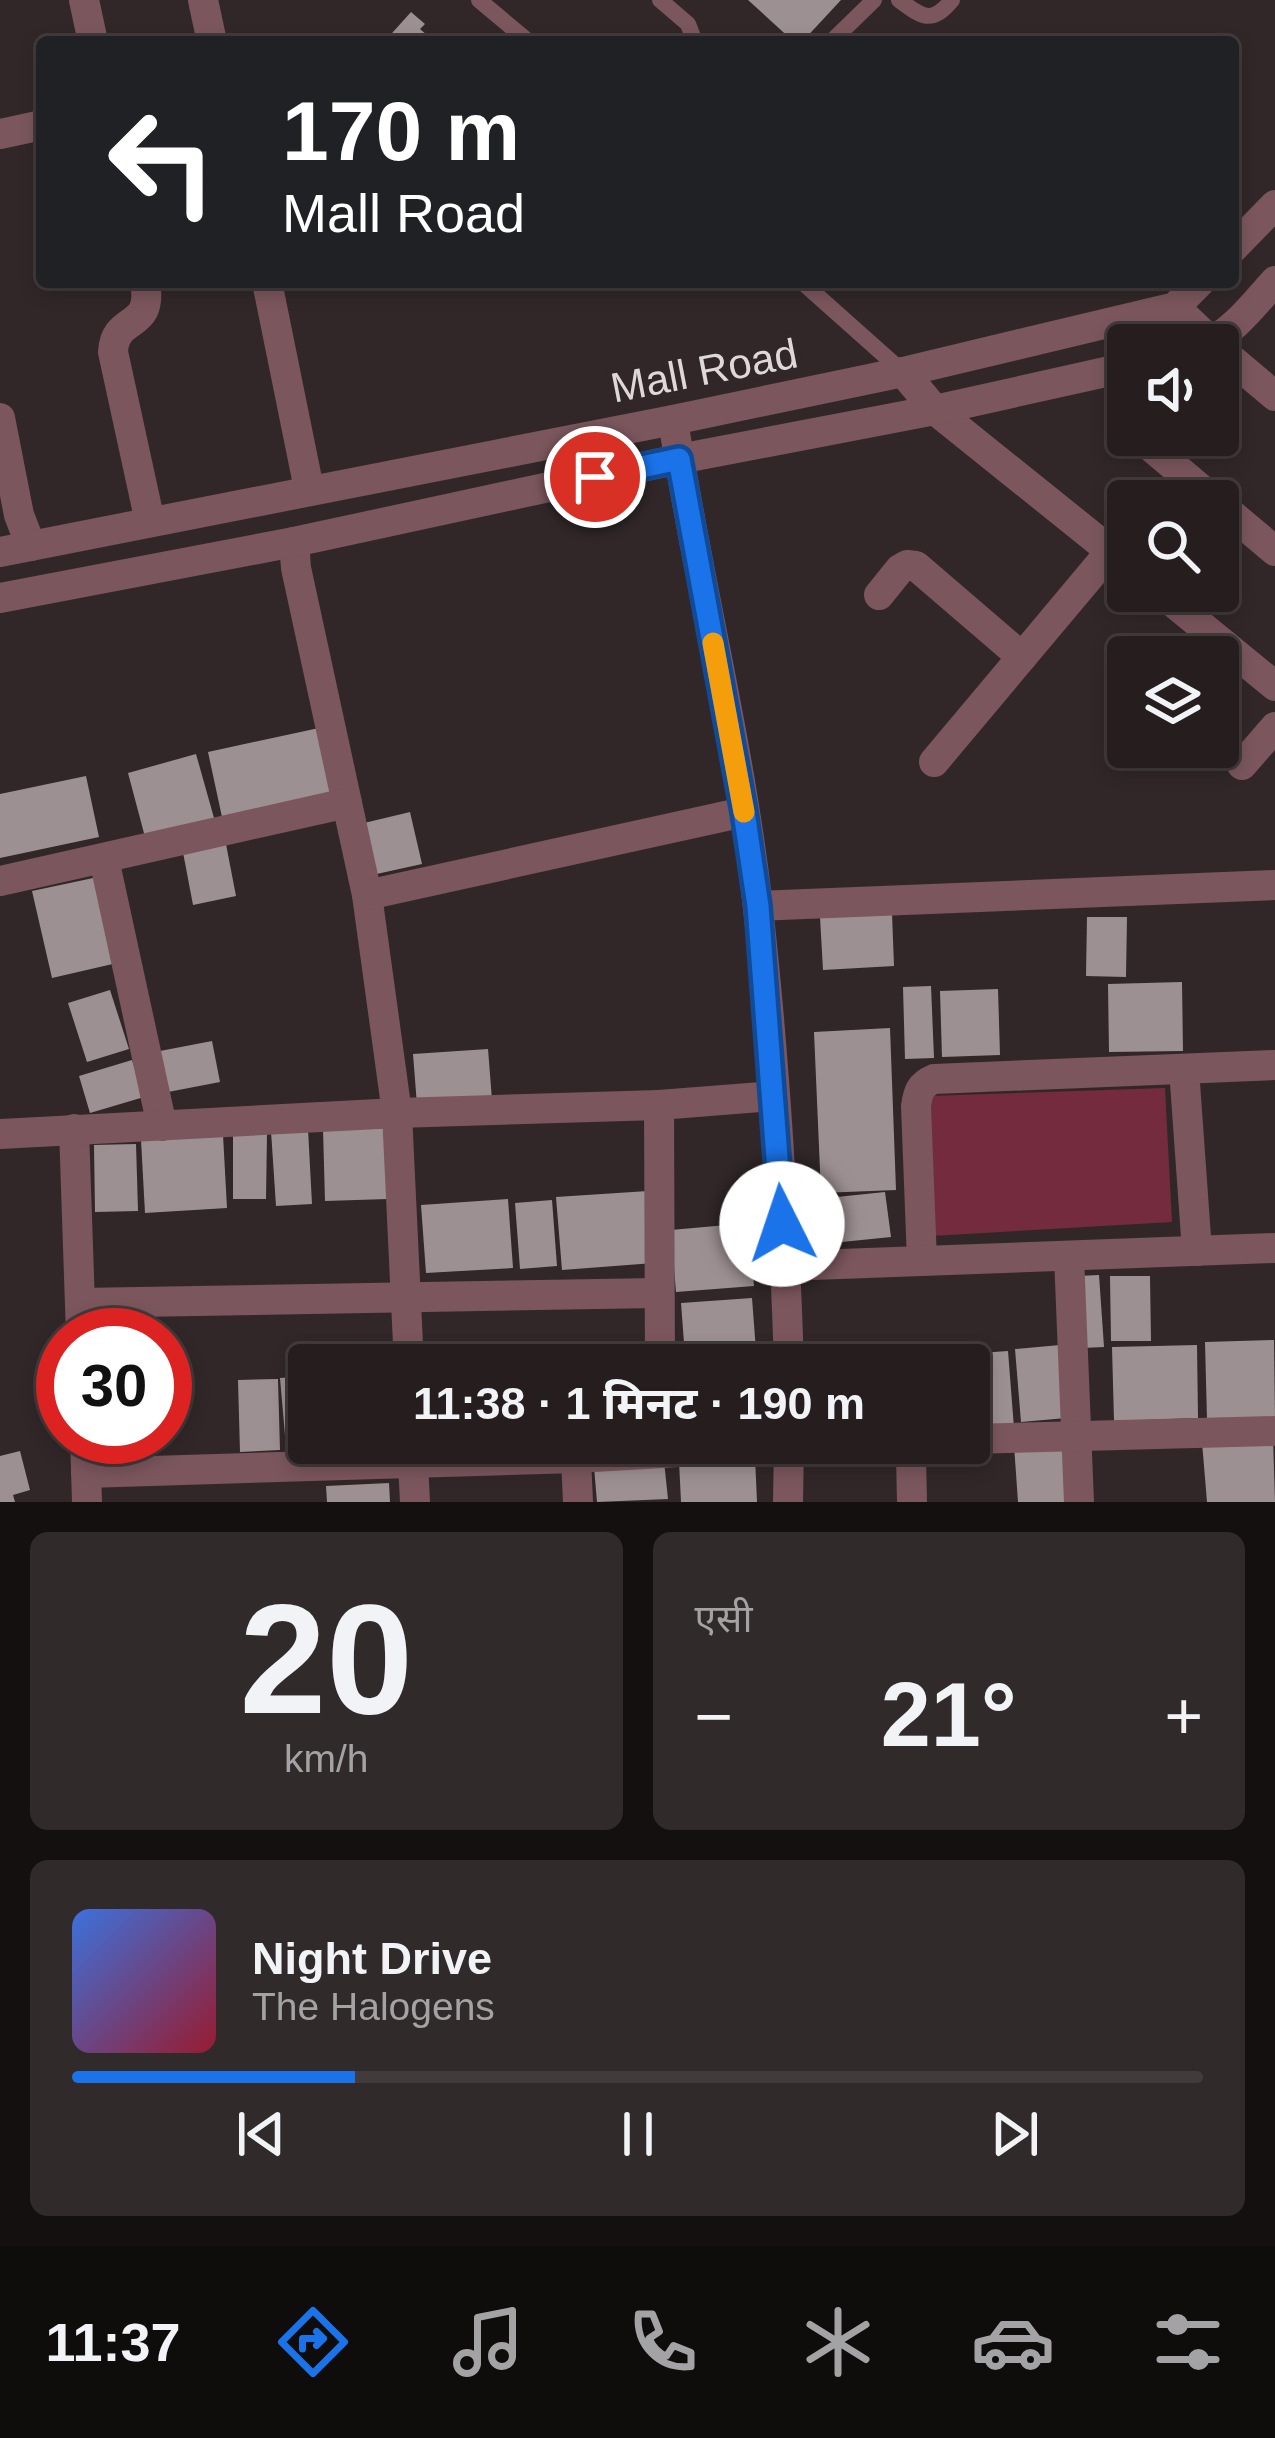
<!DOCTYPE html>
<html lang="hi">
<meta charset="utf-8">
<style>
:root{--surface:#251d1e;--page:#312a2b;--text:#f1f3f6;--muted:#a3a2a4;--line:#423b3c;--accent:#1a73e8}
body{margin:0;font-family:Helvetica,"Noto Sans Devanagari",sans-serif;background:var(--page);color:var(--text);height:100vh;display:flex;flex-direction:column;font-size:45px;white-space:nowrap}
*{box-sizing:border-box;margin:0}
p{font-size:39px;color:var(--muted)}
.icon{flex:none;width:66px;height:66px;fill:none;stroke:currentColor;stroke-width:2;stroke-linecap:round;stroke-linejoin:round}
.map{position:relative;height:1502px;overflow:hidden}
.side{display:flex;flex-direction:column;gap:30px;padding:30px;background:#141010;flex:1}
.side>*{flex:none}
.guide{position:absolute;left:36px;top:36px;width:1203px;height:252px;border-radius:12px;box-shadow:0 6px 18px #0003,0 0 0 3px var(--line);background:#202124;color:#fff;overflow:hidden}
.controls{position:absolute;left:1107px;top:324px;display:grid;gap:24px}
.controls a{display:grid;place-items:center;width:132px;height:132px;border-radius:12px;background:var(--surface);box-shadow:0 6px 18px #0003,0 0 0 3px var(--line);font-size:60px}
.speed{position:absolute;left:36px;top:1308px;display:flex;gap:24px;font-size:60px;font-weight:700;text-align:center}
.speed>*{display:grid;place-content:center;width:156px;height:156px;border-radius:50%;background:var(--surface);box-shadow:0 6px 18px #0003,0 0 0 3px var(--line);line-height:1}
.speed .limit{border:18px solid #d22;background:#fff;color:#111}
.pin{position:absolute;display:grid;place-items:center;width:102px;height:102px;color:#fff;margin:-51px;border:6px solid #fff;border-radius:50%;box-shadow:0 3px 12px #0007}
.me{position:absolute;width:132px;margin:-66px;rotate:356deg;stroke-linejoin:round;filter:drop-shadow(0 0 9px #0008)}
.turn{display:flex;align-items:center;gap:42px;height:252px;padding:0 48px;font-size:54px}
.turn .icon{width:156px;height:156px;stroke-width:2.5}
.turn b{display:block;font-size:84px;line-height:102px}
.big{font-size:90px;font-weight:700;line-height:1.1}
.side .tile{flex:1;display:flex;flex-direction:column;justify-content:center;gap:18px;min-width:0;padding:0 42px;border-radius:18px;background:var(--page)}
.side .dial{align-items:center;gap:0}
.dial b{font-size:156px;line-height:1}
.song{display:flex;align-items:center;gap:36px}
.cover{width:144px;height:144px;border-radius:18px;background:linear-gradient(135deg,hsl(220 70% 55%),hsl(350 70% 35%))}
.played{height:12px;border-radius:6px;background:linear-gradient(90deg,var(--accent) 25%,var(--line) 25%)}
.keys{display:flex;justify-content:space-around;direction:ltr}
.heat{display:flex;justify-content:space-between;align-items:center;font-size:66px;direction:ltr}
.side .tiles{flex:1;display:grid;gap:30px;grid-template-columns:1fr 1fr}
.tile:last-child{grid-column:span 2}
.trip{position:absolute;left:288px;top:1344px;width:702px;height:120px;border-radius:12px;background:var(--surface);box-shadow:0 6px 18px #0003,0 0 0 3px var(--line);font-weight:700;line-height:120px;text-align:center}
.tab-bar{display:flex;height:192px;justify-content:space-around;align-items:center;background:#0f0c0c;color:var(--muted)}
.tab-bar .icon{width:84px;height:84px}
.tab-bar .on{color:var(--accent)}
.tab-bar b{font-size:54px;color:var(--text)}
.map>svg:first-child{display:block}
.green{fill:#742b3e}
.building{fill:#9d9092}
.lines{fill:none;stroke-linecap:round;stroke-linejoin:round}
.service{stroke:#7b565d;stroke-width:16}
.minor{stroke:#7b565d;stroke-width:30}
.tertiary{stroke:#7b565d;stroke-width:30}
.route-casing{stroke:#114b97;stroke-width:30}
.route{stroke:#1a73e8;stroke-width:21}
.slow{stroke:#f59e0b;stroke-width:21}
.labels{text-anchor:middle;stroke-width:12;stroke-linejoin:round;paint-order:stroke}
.street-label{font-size:42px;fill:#dfd8d9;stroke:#312728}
</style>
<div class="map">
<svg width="1275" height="1502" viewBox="0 0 1275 1502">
<rect width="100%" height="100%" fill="#312728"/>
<!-- green -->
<path class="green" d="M1165,1088L1172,1222L932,1236L929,1096Z"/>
<!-- building -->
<g class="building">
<path d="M748,0H841L802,42H794Z"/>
<path d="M411,12L425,24L420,29L435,42H384Z"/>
<path d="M319,728L333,793L222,817L208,752Z"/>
<path d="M196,754L214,818L145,837L128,773Z"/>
<path d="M86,776L99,837L0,858V794Z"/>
<path d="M410,812L422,864L372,875L360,824Z"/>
<path d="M225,839L236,896L193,905L182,847Z"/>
<path d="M98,877L117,963L52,978L32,891Z"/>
<path d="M892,913L894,966L823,970L820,917Z"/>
<path d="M1087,917H1127L1126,977L1086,976Z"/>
<path d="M1182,982L1183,1051L1109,1052L1108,984Z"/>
<path d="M931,986L934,1058L905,1059L903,987Z"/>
<path d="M998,989L1000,1055L942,1057L940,991Z"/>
<path d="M110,990L129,1049L87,1062L68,1003Z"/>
<path d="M890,1028L896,1190L821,1193L814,1032Z"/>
<path d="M212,1041L220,1082L168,1092L160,1051Z"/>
<path d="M488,1049L492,1100L417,1105L413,1054Z"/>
<path d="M132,1060L144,1097L90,1113L79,1076Z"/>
<path d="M385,1128L388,1199L325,1201L323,1129Z"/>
<path d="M308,1129L312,1204L276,1206L271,1131Z"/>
<path d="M233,1133H267L266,1199H233Z"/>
<path d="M223,1135L227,1208L145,1213L141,1140Z"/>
<path d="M136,1144L138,1211L95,1212L94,1145Z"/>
<path d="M648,1191L654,1263L562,1270L556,1197Z"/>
<path d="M885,1192L891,1237L832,1243L827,1198Z"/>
<path d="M508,1199L513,1268L426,1273L421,1205Z"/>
<path d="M552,1200L557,1266L520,1269L515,1203Z"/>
<path d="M749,1223L754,1286L676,1292L671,1230Z"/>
<path d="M1099,1275L1104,1347L1082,1348L1077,1276Z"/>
<path d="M1110,1276H1150L1151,1341H1111Z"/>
<path d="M752,1298L756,1351L685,1356L681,1303Z"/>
<path d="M1274,1340L1275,1418L1207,1420L1205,1342Z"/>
<path d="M1060,1345L1066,1418L1021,1422L1015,1349Z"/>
<path d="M1197,1345L1198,1418L1114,1421L1112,1347Z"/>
<path d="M956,1346L958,1365H914L912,1351Z"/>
<path d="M1008,1351L1014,1428L971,1431L969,1365H966V1354Z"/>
<path d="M745,1359V1365H682V1361Z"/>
<path d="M309,1376V1445L286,1447L280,1378Z"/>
<path d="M278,1379L280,1450L240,1452L238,1380Z"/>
<path d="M99,1437H128L129,1452L100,1454Z"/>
<path d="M1273,1437L1275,1502H1207L1202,1442Z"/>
<path d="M1065,1442L1068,1502H1018L1014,1445Z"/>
<path d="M20,1451L30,1490L13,1495L15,1502H0V1456Z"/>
<path d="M755,1457L757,1502H681L679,1461Z"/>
<path d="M664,1461L668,1499L597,1502L594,1467Z"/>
<path d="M389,1483L390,1502H327L326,1486Z"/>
</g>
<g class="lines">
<!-- service -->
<g class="service">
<path d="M479,0L529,42"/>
<path d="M660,0L688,24L695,42"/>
<path d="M899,0C922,17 932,25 952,0"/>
<path d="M831,42L874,0"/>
<path d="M802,282L903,372"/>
</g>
<!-- minor -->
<g class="minor">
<path d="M84,0L93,42"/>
<path d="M203,0L212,42"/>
<path d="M0,134L42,125"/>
<path d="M145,282C154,332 115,313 113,352L150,522"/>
<path d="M267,282L309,489"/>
<path d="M1175,307L1215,345"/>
<path d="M1218,348L1275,396"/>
<path d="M903,372L935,410L1128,565"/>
<path d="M0,418L19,515L31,546"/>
<path d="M673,420C698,583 740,744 758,908C775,1059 784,1213 789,1365"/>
<path d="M1143,440L1215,501"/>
<path d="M1218,503L1275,551"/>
<path d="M294,542L296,568L347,803"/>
<path d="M1159,591L1275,686"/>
<path d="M879,595L900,569L907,565L916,566L1022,657"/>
<path d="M934,762L1111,551"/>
<path d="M1242,765L1275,727"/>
<path d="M104,859L162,1126"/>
<path d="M0,881L347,803L367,895L397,1113L409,1365"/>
<path d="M367,895L744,812"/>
<path d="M758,906L1275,885"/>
<path d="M1184,1069L1197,1251"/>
<path d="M74,1129L81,1335"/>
<path d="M0,1134L397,1113L659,1105"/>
<path d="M1069,1256L1079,1502"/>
<path d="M922,1261L916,1106C918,1092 920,1085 934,1079L1275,1065"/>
<path d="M785,1266L1275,1248"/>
<path d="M80,1303L658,1293"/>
<path d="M660,1365L659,1105L774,1096"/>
<path d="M85,1437L87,1502"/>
<path d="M969,1439L1275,1431"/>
<path d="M412,1443L415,1502"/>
<path d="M663,1443V1453L789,1445"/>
<path d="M86,1473L576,1458"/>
<path d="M578,1502L576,1458L663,1453"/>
<path d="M788,1502L789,1443"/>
<path d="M912,1502L911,1456L916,1445L921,1443"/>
</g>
<!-- tertiary -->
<g class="tertiary">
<path d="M1233,248L1275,205"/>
<path d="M1203,345C1232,334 1254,304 1275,281"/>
<path d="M0,552L673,420L903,372L1175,307L1200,282"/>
<path d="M0,598L294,542L679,459L935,410L1128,367"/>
</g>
</g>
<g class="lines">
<defs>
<path id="route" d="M595,477L679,459L744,812L758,906L782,1224"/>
</defs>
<!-- route casing -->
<use href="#route" class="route-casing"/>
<!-- route -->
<use href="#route" class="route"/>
<!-- slow -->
<path class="slow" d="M713,643L744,812"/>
</g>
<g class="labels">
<!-- street labels -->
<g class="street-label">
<text transform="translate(704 370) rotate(-11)" y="15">Mall Road</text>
</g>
</g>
</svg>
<div class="controls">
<a><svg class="icon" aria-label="sound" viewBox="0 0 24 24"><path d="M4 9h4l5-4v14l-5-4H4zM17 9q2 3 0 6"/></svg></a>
<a><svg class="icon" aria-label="search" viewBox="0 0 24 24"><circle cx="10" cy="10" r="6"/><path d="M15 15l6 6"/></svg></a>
<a><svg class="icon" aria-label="layers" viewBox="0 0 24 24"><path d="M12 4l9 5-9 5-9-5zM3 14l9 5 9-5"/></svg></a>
</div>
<div class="speed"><div class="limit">30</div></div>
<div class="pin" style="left:595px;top:477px;background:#d93025"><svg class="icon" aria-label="arrive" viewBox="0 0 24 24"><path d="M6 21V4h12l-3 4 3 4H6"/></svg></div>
<svg class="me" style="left:782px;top:1224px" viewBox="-20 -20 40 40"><circle r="19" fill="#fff"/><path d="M0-13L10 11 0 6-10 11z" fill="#1a73e8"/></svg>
<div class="trip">11:38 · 1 मिनट · 190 m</div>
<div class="guide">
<div class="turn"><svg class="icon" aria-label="left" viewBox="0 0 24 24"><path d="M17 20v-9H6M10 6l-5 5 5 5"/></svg><div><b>170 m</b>Mall Road</div></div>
</div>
</div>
<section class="side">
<div class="tiles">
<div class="tile dial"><b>20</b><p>km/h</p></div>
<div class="tile"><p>एसी</p>
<div class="heat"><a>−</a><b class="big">21°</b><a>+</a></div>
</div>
<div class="tile">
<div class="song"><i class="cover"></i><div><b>Night Drive</b><p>The Halogens</p></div></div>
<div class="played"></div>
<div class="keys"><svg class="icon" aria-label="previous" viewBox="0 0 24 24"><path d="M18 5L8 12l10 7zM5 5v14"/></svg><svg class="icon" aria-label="pause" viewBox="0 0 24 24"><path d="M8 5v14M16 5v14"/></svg><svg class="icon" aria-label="next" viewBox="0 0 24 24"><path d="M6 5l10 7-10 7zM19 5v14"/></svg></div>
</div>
</div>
</section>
<nav class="tab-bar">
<b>11:37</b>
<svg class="icon on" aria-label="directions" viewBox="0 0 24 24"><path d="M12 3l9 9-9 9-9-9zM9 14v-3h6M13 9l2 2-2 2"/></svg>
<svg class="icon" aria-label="music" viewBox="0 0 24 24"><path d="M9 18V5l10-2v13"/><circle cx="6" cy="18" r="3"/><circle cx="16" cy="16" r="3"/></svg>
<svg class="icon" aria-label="phone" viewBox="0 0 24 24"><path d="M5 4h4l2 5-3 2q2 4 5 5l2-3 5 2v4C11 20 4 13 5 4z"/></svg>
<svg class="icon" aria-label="climate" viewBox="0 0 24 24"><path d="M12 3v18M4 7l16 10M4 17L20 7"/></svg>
<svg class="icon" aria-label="car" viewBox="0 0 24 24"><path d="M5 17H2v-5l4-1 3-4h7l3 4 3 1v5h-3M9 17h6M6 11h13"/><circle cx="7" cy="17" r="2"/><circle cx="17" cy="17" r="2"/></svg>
<svg class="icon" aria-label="filters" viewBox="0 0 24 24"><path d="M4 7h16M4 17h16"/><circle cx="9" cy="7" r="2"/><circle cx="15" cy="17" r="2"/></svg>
</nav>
